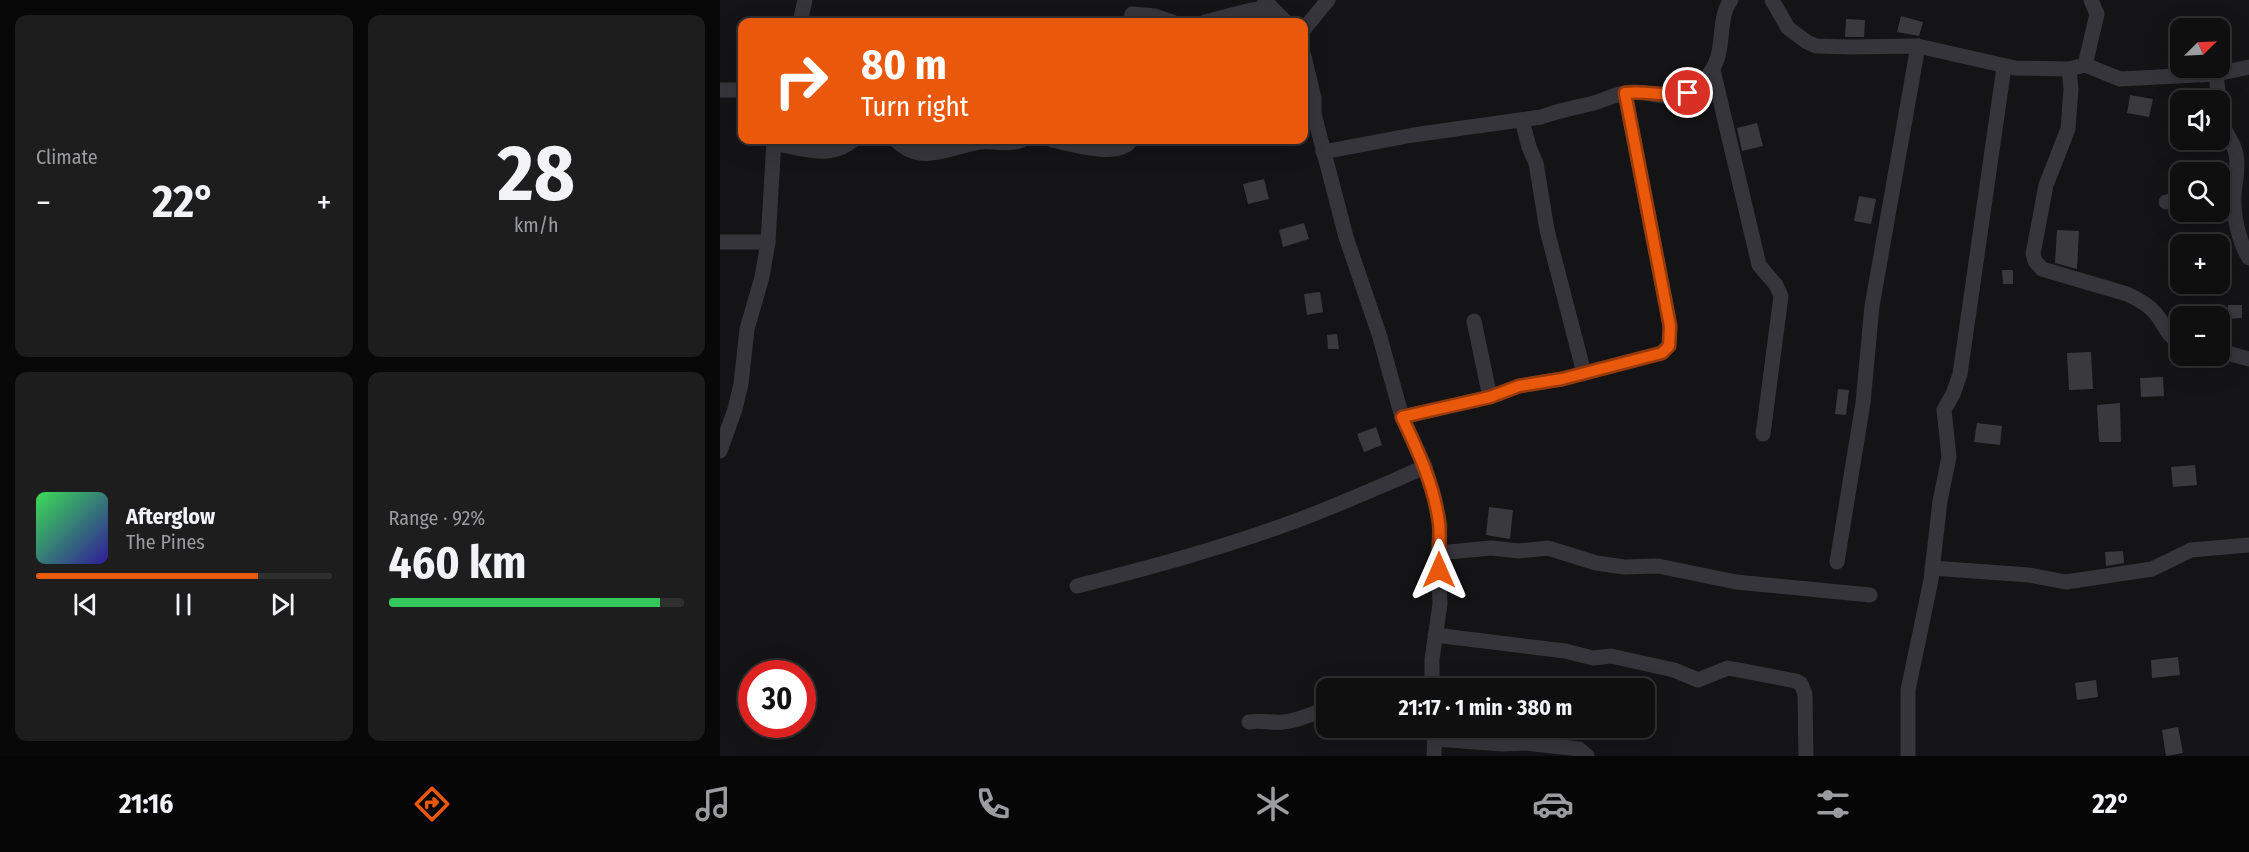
<!DOCTYPE html>
<meta charset="utf-8">
<style>
:root{--surface:#0f0f10;--page:#1d1d1e;--text:#f1f3f6;--muted:#9b9c9f;--line:#2f2f30;--accent:#ea580c}
body{margin:0;font-family:"Fira Sans Condensed",sans-serif;background:var(--page);color:var(--text);height:100vh;display:flex;flex-direction:column;font-size:22px;white-space:nowrap}
*{box-sizing:border-box;margin:0}
p{font-size:20px;color:var(--muted)}
.icon{flex:none;width:33px;height:33px;fill:none;stroke:currentColor;stroke-width:2;stroke-linecap:round;stroke-linejoin:round}
.map{position:relative;flex:1;overflow:hidden}
.details{display:flex;flex-direction:column;gap:15px;padding:15px;background:#080809;width:720px}
.details>*{flex:none}
.banner{position:absolute;left:18px;top:18px;width:570px;height:126px;border-radius:12px;box-shadow:0 6px 24px #0002,0 0 0 2px var(--line);background:#ea580c;color:#fff;overflow:hidden}
.needle{width:39px;rotate:66deg}
.buttons{position:absolute;left:1450px;top:18px;display:grid;gap:12px}
.buttons a{display:grid;place-items:center;width:60px;height:60px;border-radius:12px;background:var(--surface);box-shadow:0 6px 24px #0002,0 0 0 2px var(--line);font-size:30px}
.speed{position:absolute;left:18px;top:660px;display:flex;gap:12px;font-size:30px;font-weight:700;text-align:center}
.speed>*{display:grid;place-content:center;width:78px;height:78px;border-radius:50%;background:var(--surface);box-shadow:0 6px 24px #0002,0 0 0 2px var(--line);line-height:1}
.speed .limit{border:9px solid #d22;background:#fff;color:#111}
.pin{position:absolute;display:grid;place-items:center;width:51px;height:51px;color:#fff;margin:-26px;border:3px solid #fff;border-radius:50%;box-shadow:0 2px 6px #0007}
.me{position:absolute;width:66px;margin:-33px;rotate:0deg;stroke-linejoin:round;filter:drop-shadow(0 0 4px #0008)}
.turn{display:flex;align-items:center;gap:21px;height:126px;padding:0 24px;font-size:27px}
.turn .icon{width:78px;height:78px;stroke-width:2.5}
.turn b{display:block;font-size:42px;line-height:51px}
.big{font-size:45px;font-weight:700;line-height:1.1}
.details .widget{flex:1;display:flex;flex-direction:column;justify-content:center;gap:9px;min-width:0;padding:0 21px;border-radius:12px;background:var(--page)}
.details .dial{align-items:center;gap:0}
.dial b{font-size:78px;line-height:1}
.song{display:flex;align-items:center;gap:18px}
.cover{width:72px;height:72px;border-radius:9px;background:linear-gradient(135deg,hsl(130 70% 55%),hsl(250 70% 35%))}
.played{height:6px;border-radius:3px;background:linear-gradient(90deg,var(--accent) 75%,var(--line) 75%)}
.keys{display:flex;justify-content:space-around;direction:ltr}
.heat{display:flex;justify-content:space-between;align-items:center;font-size:33px;direction:ltr}
.charge{height:9px;border-radius:4px;background:linear-gradient(90deg,#34c759 92%,var(--line) 0)}
.details .tiles{flex:1;display:grid;gap:15px;grid-template-columns:repeat(2,1fr)}
.trip{position:absolute;left:596px;top:678px;width:339px;height:60px;border-radius:12px;background:var(--surface);box-shadow:0 6px 24px #0002,0 0 0 2px var(--line);font-weight:700;line-height:60px;text-align:center}
.menu{display:flex;height:96px;justify-content:space-around;align-items:center;background:#060606;color:var(--muted)}
.menu .icon{width:42px;height:42px}
.menu .active{color:var(--accent)}
.menu b{font-size:27px;color:var(--text)}
main{display:flex;flex:1;min-height:0}
.map>svg:first-child{display:block}
.building{fill:#3a393e}
.lines{fill:none;stroke-linecap:round;stroke-linejoin:round}
.minor{stroke:#35353b;stroke-width:15}
.route-casing{stroke:#983908;stroke-width:15}
.route{stroke:#ea580c;stroke-width:10}
</style>
<main>
<section class="details">
<div class="tiles">
<div class="widget"><p>Climate</p>
<div class="heat"><a>−</a><b class="big">22°</b><a>+</a></div>
</div>
<div class="widget dial"><b>28</b><p>km/h</p></div>
<div class="widget">
<div class="song"><i class="cover"></i><div><b>Afterglow</b><p>The Pines</p></div></div>
<div class="played"></div>
<div class="keys"><svg class="icon" aria-label="previous" viewBox="0 0 24 24"><path d="M18 5L8 12l10 7zM5 5v14"/></svg><svg class="icon" aria-label="pause" viewBox="0 0 24 24"><path d="M8 5v14M16 5v14"/></svg><svg class="icon" aria-label="next" viewBox="0 0 24 24"><path d="M6 5l10 7-10 7zM19 5v14"/></svg></div>
</div>
<div class="widget"><p>Range · 92%</p><b class="big">460 km</b><div class="charge"></div></div>
</div>
</section>
<div class="map">
<svg width="1529" height="756" viewBox="0 0 1529 756">
<rect width="100%" height="100%" fill="#141416"/>
<!-- building -->
<g class="building">
<path d="M1181,16L1203,22L1199,36L1177,32Z"/>
<path d="M1126,19L1145,20L1144,37H1125Z"/>
<path d="M1410,95L1433,99L1429,117L1407,113Z"/>
<path d="M1037,123L1043,146L1022,151L1017,128Z"/>
<path d="M544,179L549,199L528,204L523,184Z"/>
<path d="M1139,196L1156,199L1151,224L1134,221Z"/>
<path d="M584,223L589,239L563,247L559,230Z"/>
<path d="M1337,230L1359,231L1357,269L1335,263Z"/>
<path d="M1282,270H1293V284H1283Z"/>
<path d="M600,292L603,312L587,315L584,294Z"/>
<path d="M1508,305H1522V318L1508,319Z"/>
<path d="M617,334L619,349H608L607,335Z"/>
<path d="M1371,352L1373,389L1349,390L1347,353Z"/>
<path d="M1443,377L1444,396L1421,397L1420,378Z"/>
<path d="M1118,389L1129,390L1126,415L1115,414Z"/>
<path d="M1400,403L1401,442H1379L1377,405Z"/>
<path d="M1257,423L1282,426L1280,445L1254,442Z"/>
<path d="M656,427L662,445L644,452L637,434Z"/>
<path d="M1475,465L1477,485L1453,487L1451,467Z"/>
<path d="M769,507L793,510L790,539L766,535Z"/>
<path d="M1403,551L1404,563L1386,566L1385,552Z"/>
<path d="M1458,657L1460,675L1432,678L1431,660Z"/>
<path d="M1376,680L1378,697L1357,700L1355,683Z"/>
<path d="M1458,727L1463,753L1446,756L1442,730Z"/>
</g>
<g class="lines">
<!-- minor -->
<g class="minor">
<path d="M1052,0L1068,28L1087,42L1096,46L1131,47L1198,46L1295,68L1349,69L1365,65L1400,79L1496,74C1498,89 1499,111 1503,125C1506,135 1514,143 1516,154C1519,169 1515,181 1514,195C1513,215 1519,242 1529,258"/>
<path d="M545,1L566,22"/>
<path d="M80,22L85,0"/>
<path d="M410,22L412,14L435,16L453,22"/>
<path d="M485,22L531,10L552,8"/>
<path d="M584,29L608,0"/>
<path d="M584,56L594,98V114L626,237L659,334L682,417L705,467L714,496L720,526L718,553L720,604L712,659V688"/>
<path d="M1365,65L1377,14L1371,0"/>
<path d="M1349,69L1351,89L1348,129L1326,185L1313,254L1315,261L1322,269L1407,294C1418,299 1429,305 1436,314C1445,325 1447,337 1461,343"/>
<path d="M993,70L1039,265L1056,285L1061,296L1043,434"/>
<path d="M1496,74L1529,67"/>
<path d="M0,90H22"/>
<path d="M802,120L809,147L816,163L827,230L864,373"/>
<path d="M176,140C201,167 232,146 260,142C275,140 287,146 302,140"/>
<path d="M332,140C351,144 400,159 411,140"/>
<path d="M53,143C80,148 110,160 133,140"/>
<path d="M603,152L693,135L821,117C837,111 853,108 870,104C882,101 893,95 905,93C918,90 929,94 942,96C963,98 981,88 992,70C1006,48 997,17 1011,0"/>
<path d="M1446,202L1461,198"/>
<path d="M0,242H48"/>
<path d="M754,321L770,397"/>
<path d="M1500,351L1529,359"/>
<path d="M682,417L770,397L799,386L842,379L941,353L949,346L950,326L905,93"/>
<path d="M0,451L15,409L21,384L27,329L42,277L48,242L54,140"/>
<path d="M718,553L771,548L799,551L828,548L876,563L904,567L938,566L1016,582L1150,595"/>
<path d="M1117,562L1143,403L1152,306L1198,46"/>
<path d="M1212,568L1309,575L1346,582L1432,569L1471,550L1529,545"/>
<path d="M357,586C432,567 506,547 578,520C621,504 663,485 705,467"/>
<path d="M715,635L845,651L873,658L891,656L954,670L978,680L1008,668L1076,681L1081,684L1085,694L1086,756"/>
<path d="M529,722C540,720 552,723 563,722C578,721 592,714 606,709"/>
<path d="M715,739L782,744L805,743L859,749L867,756"/>
<path d="M714,756L715,728"/>
<path d="M1188,756V690L1211,580L1220,501L1229,457L1224,410L1233,394L1240,374L1284,67"/>
</g>
</g>
<g class="lines">
<defs>
<path id="route" d="M719,570C718,555 721,538 719,523C714,485 698,451 682,417L770,397L799,386L842,379L942,353L949,346L950,326L905,93C929,90 943,98 968,93"/>
</defs>
<!-- route casing -->
<use href="#route" class="route-casing"/>
<!-- route -->
<use href="#route" class="route"/>
</g>
</svg>
<div class="buttons">
<a><svg class="needle" viewBox="-14 -14 28 28"><path d="M0-13l5 13h-10z" fill="#e53935"/><path d="M0 13l5-13h-10z" fill="#9b9c9f"/></svg></a>
<a><svg class="icon" aria-label="sound" viewBox="0 0 24 24"><path d="M4 9h4l5-4v14l-5-4H4zM17 9q2 3 0 6"/></svg></a>
<a><svg class="icon" aria-label="search" viewBox="0 0 24 24"><circle cx="10" cy="10" r="6"/><path d="M15 15l6 6"/></svg></a>
<a>+</a>
<a>−</a>
</div>
<div class="speed"><div class="limit">30</div></div>
<div class="pin" style="left:968px;top:93px;background:#d93025"><svg class="icon" aria-label="arrive" viewBox="0 0 24 24"><path d="M6 21V4h12l-3 4 3 4H6"/></svg></div>
<svg class="me" style="left:719px;top:570px" viewBox="-20 -20 40 40"><path d="M0-17L14 15 0 8-14 15z" fill="#ea580c" stroke="#fff" stroke-width="4"/></svg>
<div class="trip">21:17 · 1 min · 380 m</div>
<div class="banner">
<div class="turn"><svg class="icon" aria-label="right" viewBox="0 0 24 24"><path d="M7 20v-9h11M14 6l5 5-5 5"/></svg><div><b>80 m</b>Turn right</div></div>
</div>
</div>
</main>
<nav class="menu">
<b>21:16</b>
<svg class="icon active" aria-label="directions" viewBox="0 0 24 24"><path d="M12 3l9 9-9 9-9-9zM9 14v-3h6M13 9l2 2-2 2"/></svg>
<svg class="icon" aria-label="music" viewBox="0 0 24 24"><path d="M9 18V5l10-2v13"/><circle cx="6" cy="18" r="3"/><circle cx="16" cy="16" r="3"/></svg>
<svg class="icon" aria-label="phone" viewBox="0 0 24 24"><path d="M5 4h4l2 5-3 2q2 4 5 5l2-3 5 2v4C11 20 4 13 5 4z"/></svg>
<svg class="icon" aria-label="climate" viewBox="0 0 24 24"><path d="M12 3v18M4 7l16 10M4 17L20 7"/></svg>
<svg class="icon" aria-label="car" viewBox="0 0 24 24"><path d="M5 17H2v-5l4-1 3-4h7l3 4 3 1v5h-3M9 17h6M6 11h13"/><circle cx="7" cy="17" r="2"/><circle cx="17" cy="17" r="2"/></svg>
<svg class="icon" aria-label="filters" viewBox="0 0 24 24"><path d="M4 7h16M4 17h16"/><circle cx="9" cy="7" r="2"/><circle cx="15" cy="17" r="2"/></svg>
<b>22°</b>
</nav>
